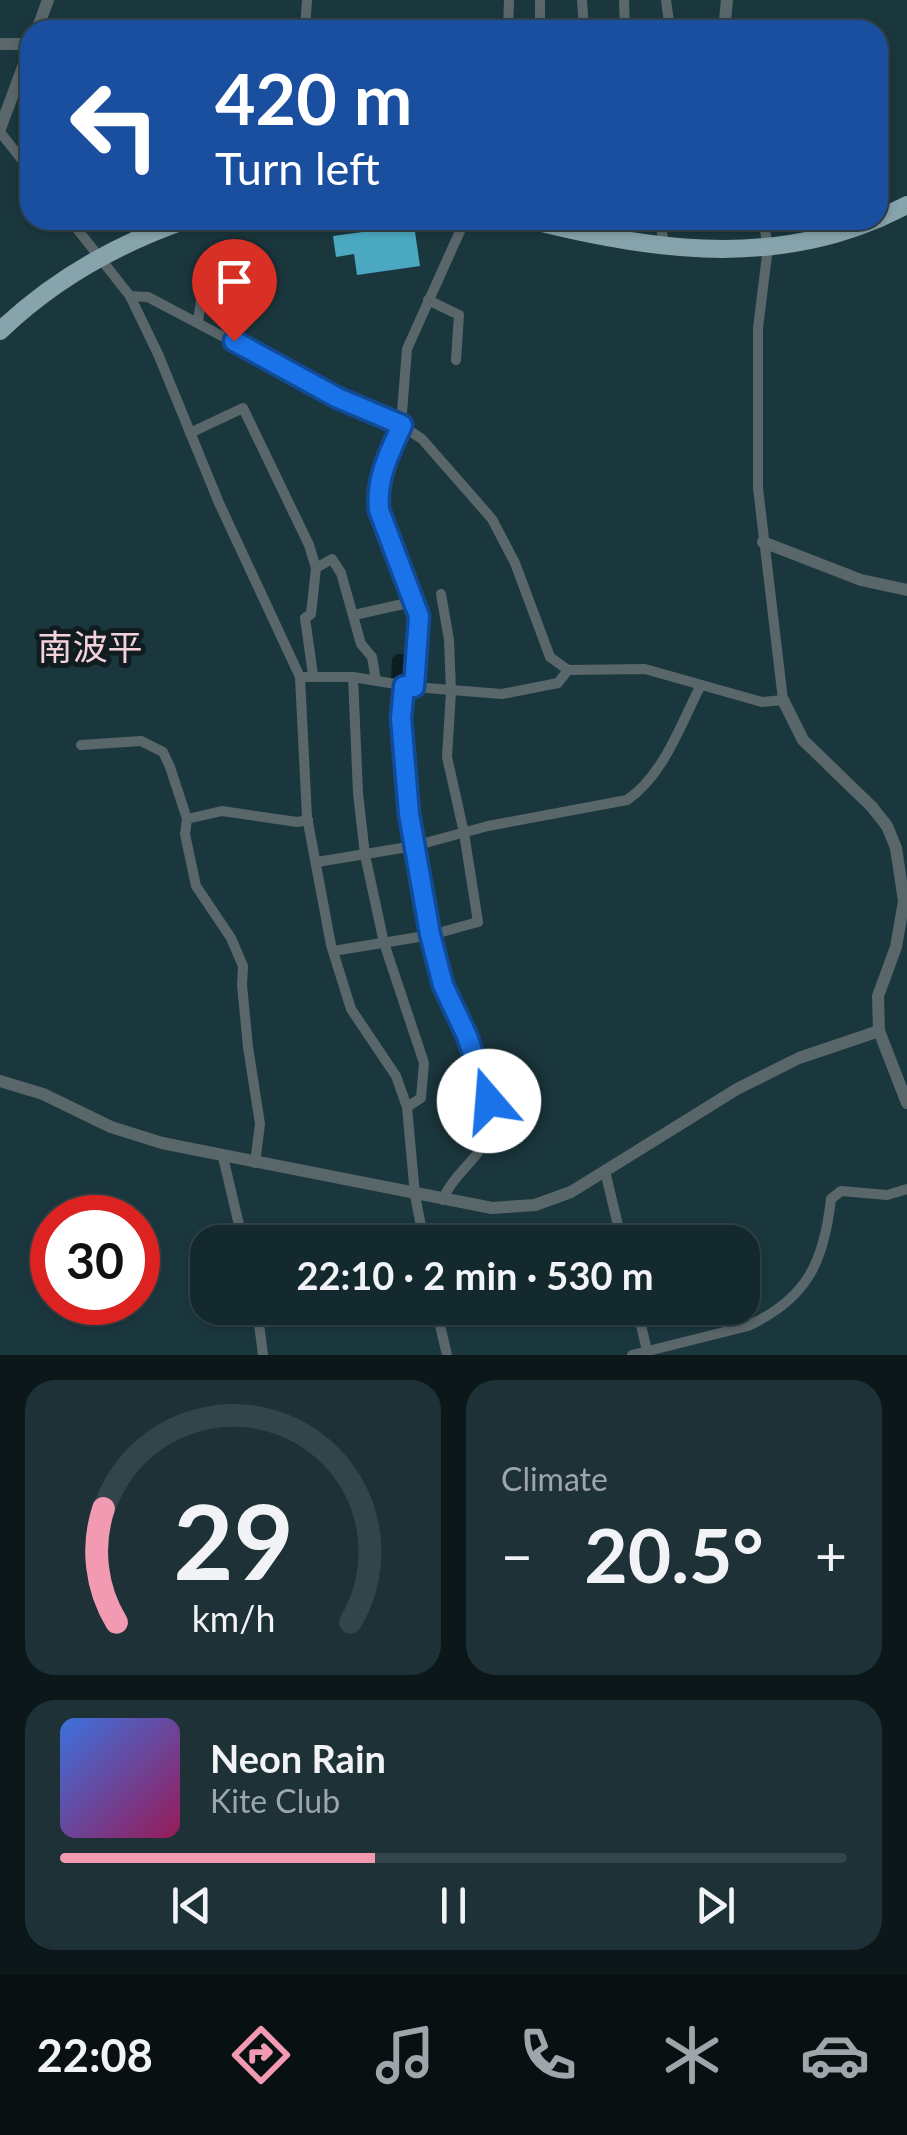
<!DOCTYPE html>
<meta charset="utf-8">
<style>
:root{--surface:#14292e;--page:#1d3136;--text:#f1f3f6;--muted:#9da6aa;--line:#33454a;--accent:#f19ab1}
body{margin:0;font-family:Lato,"Noto Sans JP",sans-serif;background:var(--page);color:var(--text);height:100vh;display:flex;flex-direction:column;font-size:38px;white-space:nowrap}
*{box-sizing:border-box;margin:0}
p{font-size:32px;color:var(--muted)}
.icon{flex:none;width:55px;height:55px;fill:none;stroke:currentColor;stroke-width:2;stroke-linecap:round;stroke-linejoin:round}
.map{position:relative;height:1355px;overflow:hidden}
.details{display:flex;flex-direction:column;gap:25px;padding:25px;background:#0b1719;flex:1}
.details>*{flex:none}
.guide{position:absolute;left:20px;top:20px;width:868px;height:210px;border-radius:30px;box-shadow:0 2px 8px #0004,0 0 0 2px var(--line);background:#1a4fa0;color:#fff;overflow:hidden}
.speed{position:absolute;left:30px;top:1195px;display:flex;gap:20px;font-size:50px;font-weight:700;text-align:center}
.speed>*{display:grid;place-content:center;width:130px;height:130px;border-radius:50%;background:var(--surface);box-shadow:0 2px 8px #0004,0 0 0 2px var(--line);line-height:1}
.speed .limit{border:15px solid #d22;background:#fff;color:#111}
.pin{position:absolute;display:grid;place-items:center;width:85px;height:85px;color:#fff;margin:-102px -42px;border-radius:50% 50% 50% 0;rotate:-45deg;box-shadow:0 0 10px #0007}
.pin .icon{rotate:45deg}
.me{position:absolute;width:110px;margin:-55px;rotate:342deg;stroke-linejoin:round;filter:drop-shadow(0 0 8px #0008)}
.turn{display:flex;align-items:center;gap:35px;height:210px;padding:0 30px;font-size:45px}
.turn .icon{width:130px;height:130px;stroke-width:2.5}
.turn b{display:block;font-size:70px;line-height:85px}
.big{font-size:75px;font-weight:700;line-height:1.1}
.details .tile{flex:1;display:flex;flex-direction:column;justify-content:center;gap:15px;min-width:0;padding:0 35px;border-radius:30px;background:var(--page)}
.details .dial{align-items:center;gap:0}
.dial svg{height:260px;overflow:visible;fill:none;stroke:var(--line);stroke-width:7;stroke-linecap:round;text-anchor:middle}
.dial text{fill:var(--text);stroke:none}
.song{display:flex;align-items:center;gap:30px}
.cover{width:120px;height:120px;border-radius:15px;background:linear-gradient(135deg,hsl(220 70% 55%),hsl(330 70% 35%))}
.played{height:10px;border-radius:5px;background:linear-gradient(90deg,var(--accent) 40%,var(--line) 40%)}
.keys{display:flex;justify-content:space-around;direction:ltr}
.heat{display:flex;justify-content:space-between;align-items:center;font-size:55px;direction:ltr}
.details .tiles{flex:1;display:grid;gap:25px;grid-template-columns:1fr 1fr}
.tile:last-child{grid-column:span 2}
.trip{position:absolute;left:190px;top:1225px;width:570px;height:100px;border-radius:30px;background:var(--surface);box-shadow:0 2px 8px #0004,0 0 0 2px var(--line);font-weight:700;line-height:100px;text-align:center}
.menu{display:flex;height:160px;justify-content:space-around;align-items:center;background:#081012;color:var(--muted)}
.menu .icon{width:70px;height:70px}
.menu .active{color:var(--accent)}
.menu b{font-size:45px;color:var(--text)}
.map>svg:first-child{display:block}
.shadow{fill:#0007}
.building{fill:#4aa9c1}
.lines{fill:none;stroke-linecap:round;stroke-linejoin:round}
.minor{stroke:#5a676a;stroke-width:10}
.tertiary{stroke:#5a676a;stroke-width:12}
.trunk{stroke:#87a3ac;stroke-width:18}
.route-casing{stroke:#114b97;stroke-width:25}
.route{stroke:#1a73e8;stroke-width:18}
.labels{text-anchor:middle;stroke-width:10;stroke-linejoin:round;paint-order:stroke}
.quarter-label{font-size:35px;fill:#f5d2da;stroke:#101c20}
</style>
<div class="map">
<svg width="907" height="1355" viewBox="0 0 907 1355">
<rect width="100%" height="100%" fill="#1b373e"/>
<!-- shadow -->
<path class="shadow" d="M397,654H405L404,676L399,680L391,679L392,658Z"/>
<!-- building -->
<path class="building" d="M414,225L420,266L357,275L354,254L336,257L333,236Z"/>
<g class="lines">
<!-- minor -->
<g class="minor">
<path d="M540,0V30"/>
<path d="M582,0L584,30"/>
<path d="M624,0L625,30"/>
<path d="M666,0L670,30"/>
<path d="M305,30L307,0"/>
<path d="M508,30L509,0"/>
<path d="M0,132L30,170"/>
<path d="M70,220L130,296L158,354L219,503L300,677L307,817L331,945L351,1009L396,1076L407,1107L415,1195L424,1242"/>
<path d="M659,220L665,246"/>
<path d="M130,296L148,297L338,397L401,425L422,439L492,519L515,563L550,657L568,670L645,669L762,702L783,700L758,488V328L768,247L763,220"/>
<path d="M428,300L459,315L456,360"/>
<path d="M198,322L206,264"/>
<path d="M234,341L240,303"/>
<path d="M190,433L243,408L309,545L316,568"/>
<path d="M354,615L412,602"/>
<path d="M313,675L305,618L311,614L316,568L332,559L341,573L361,644L372,657L376,681"/>
<path d="M300,677H353L414,687L502,694L558,683L568,670"/>
<path d="M353,677L358,793L365,855L384,943L424,1063L421,1098L407,1107"/>
<path d="M404,686C398,756 410,829 423,898C429,927 433,959 444,987C461,1030 492,1075 490,1124C489,1153 452,1173 443,1200"/>
<path d="M414,687L419,616L379,510V479L401,425L407,349L465,220"/>
<path d="M81,745L141,741L163,752L170,767L187,819L185,834L196,886L231,938L243,966L242,985L248,1047L260,1124L255,1163"/>
<path d="M187,819L222,811L297,822L308,820"/>
<path d="M317,862L414,846L488,826L627,800C664,775 681,723 701,685"/>
<path d="M333,951L431,935L478,922L464,833L447,757L451,691L449,640L441,594"/>
<path d="M223,1157L243,1242"/>
<path d="M605,1171L622,1242"/>
<path d="M257,1308L263,1355"/>
<path d="M436,1308L447,1355"/>
<path d="M637,1308L648,1355"/>
<path d="M632,1355L748,1326C808,1298 824,1261 831,1199L841,1191L887,1195L907,1189"/>
</g>
<!-- tertiary -->
<g class="tertiary">
<path d="M37,30L48,0"/>
<path d="M724,30L727,0"/>
<path d="M0,44H30"/>
<path d="M0,129L30,48"/>
<path d="M763,542L861,580L907,590"/>
<path d="M783,700L803,740L872,807L887,826L896,848L904,901L896,947L878,996L879,1031L907,1103"/>
<path d="M0,1081L43,1094L111,1127L162,1143L492,1208L535,1205L571,1192L737,1089L799,1058L879,1031"/>
</g>
<!-- trunk -->
<g class="trunk">
<path d="M878,219L907,205"/>
<path d="M530,220C644,249 763,267 875,220"/>
<path d="M0,331C53,280 117,244 186,220"/>
</g>
</g>
<g class="lines">
<defs>
<path id="route" d="M234,341L338,398L402,425C389,454 376,478 379,510L419,616L414,687L404,686L401,718L409,814L430,934L443,985L467,1036L489,1101"/>
</defs>
<!-- route casing -->
<use href="#route" class="route-casing"/>
<!-- route -->
<use href="#route" class="route"/>
</g>
<g class="labels">
<!-- quarter labels -->
<g class="quarter-label">
<text x="90" y="660">南波平</text>
</g>
</g>
</svg>
<div class="speed"><div class="limit">30</div></div>
<div class="pin" style="left:234px;top:341px;background:#d93025"><svg class="icon" aria-label="arrive" viewBox="0 0 24 24"><path d="M6 21V4h12l-3 4 3 4H6"/></svg></div>
<svg class="me" style="left:489px;top:1101px" viewBox="-20 -20 40 40"><circle r="19" fill="#fff"/><path d="M0-13L10 11 0 6-10 11z" fill="#1a73e8"/></svg>
<div class="trip">22:10 · 2 min · 530 m</div>
<div class="guide">
<div class="turn"><svg class="icon" aria-label="left" viewBox="0 0 24 24"><path d="M17 20v-9H6M10 6l-5 5 5 5"/></svg><div><b>420 m</b>Turn left</div></div>
</div>
</div>
<section class="details">
<div class="tiles">
<div class="tile dial"><svg viewBox="0 0 100 80">
<path d="M14 69A42 42 0 1 1 86 69"/>
<path d="M14 69A42 42 0 0 1 10 34" stroke="#f19ab1"/>
<text x="50" y="56" font-size="32" font-weight="700">29</text>
<text x="50" y="72" font-size="11">km/h</text>
</svg></div>
<div class="tile"><p>Climate</p>
<div class="heat"><a>−</a><b class="big">20.5°</b><a>+</a></div>
</div>
<div class="tile">
<div class="song"><i class="cover"></i><div><b>Neon Rain</b><p>Kite Club</p></div></div>
<div class="played"></div>
<div class="keys"><svg class="icon" aria-label="previous" viewBox="0 0 24 24"><path d="M18 5L8 12l10 7zM5 5v14"/></svg><svg class="icon" aria-label="pause" viewBox="0 0 24 24"><path d="M8 5v14M16 5v14"/></svg><svg class="icon" aria-label="next" viewBox="0 0 24 24"><path d="M6 5l10 7-10 7zM19 5v14"/></svg></div>
</div>
</div>
</section>
<nav class="menu">
<b>22:08</b>
<svg class="icon active" aria-label="directions" viewBox="0 0 24 24"><path d="M12 3l9 9-9 9-9-9zM9 14v-3h6M13 9l2 2-2 2"/></svg>
<svg class="icon" aria-label="music" viewBox="0 0 24 24"><path d="M9 18V5l10-2v13"/><circle cx="6" cy="18" r="3"/><circle cx="16" cy="16" r="3"/></svg>
<svg class="icon" aria-label="phone" viewBox="0 0 24 24"><path d="M5 4h4l2 5-3 2q2 4 5 5l2-3 5 2v4C11 20 4 13 5 4z"/></svg>
<svg class="icon" aria-label="climate" viewBox="0 0 24 24"><path d="M12 3v18M4 7l16 10M4 17L20 7"/></svg>
<svg class="icon" aria-label="car" viewBox="0 0 24 24"><path d="M5 17H2v-5l4-1 3-4h7l3 4 3 1v5h-3M9 17h6M6 11h13"/><circle cx="7" cy="17" r="2"/><circle cx="17" cy="17" r="2"/></svg>
</nav>
